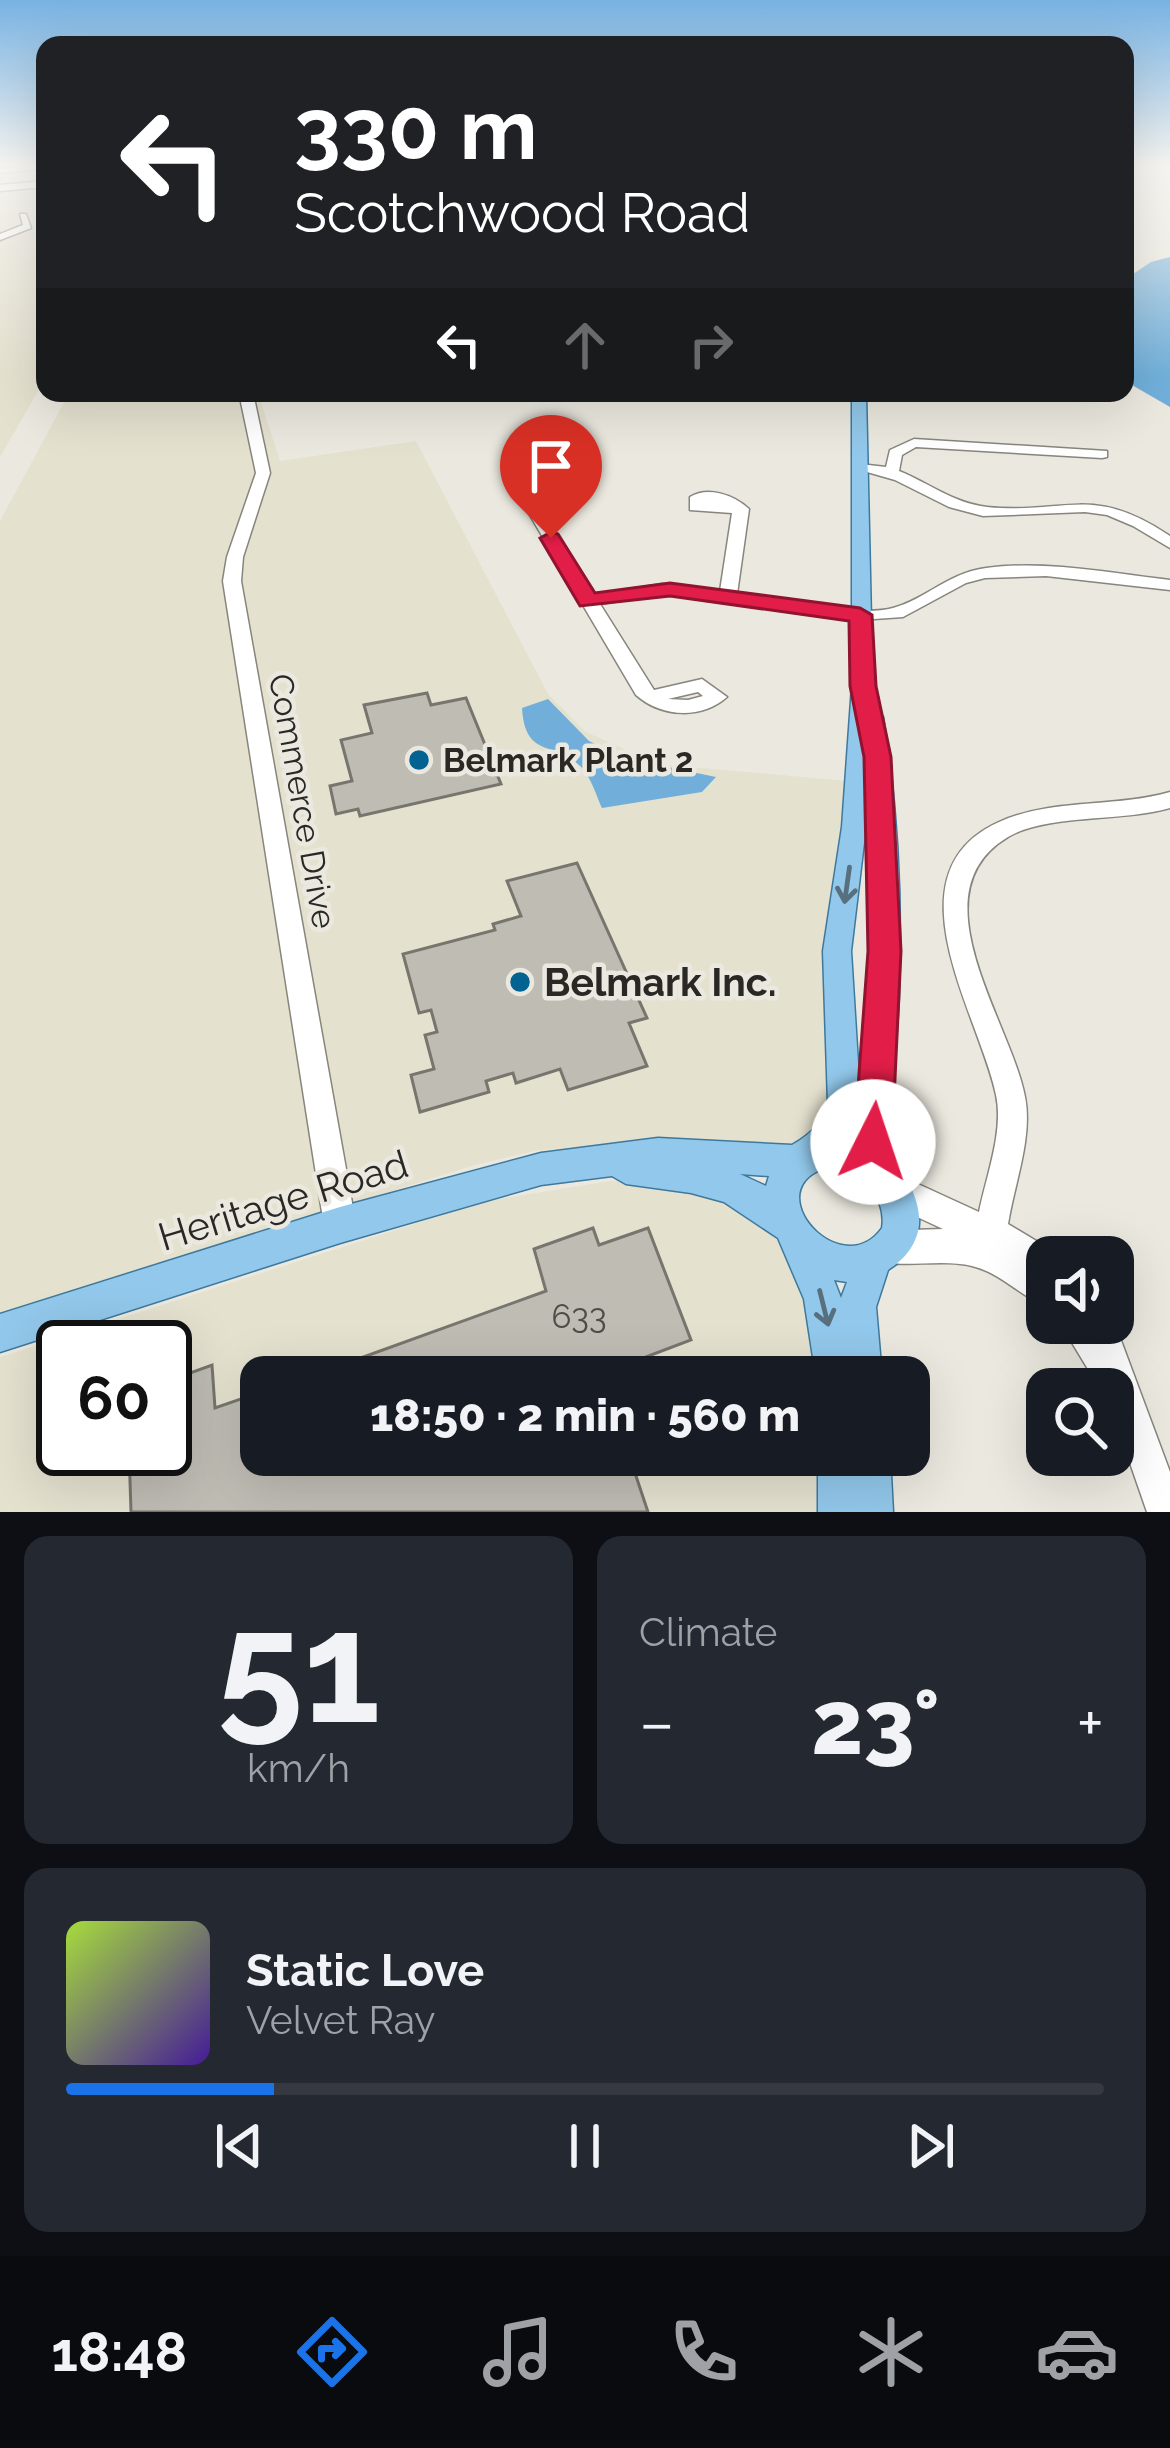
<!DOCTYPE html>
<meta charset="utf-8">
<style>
:root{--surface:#171b24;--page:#242831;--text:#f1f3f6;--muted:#9ea1a6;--line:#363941;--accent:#1a73e8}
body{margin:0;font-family:Raleway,sans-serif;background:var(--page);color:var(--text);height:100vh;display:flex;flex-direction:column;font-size:45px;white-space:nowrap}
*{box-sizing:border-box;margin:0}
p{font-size:39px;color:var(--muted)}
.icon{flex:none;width:66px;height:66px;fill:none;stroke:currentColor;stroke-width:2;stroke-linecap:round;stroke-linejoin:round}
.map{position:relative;height:1512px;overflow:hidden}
.sheet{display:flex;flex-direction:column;gap:24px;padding:24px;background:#0d0f14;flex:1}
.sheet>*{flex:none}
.guide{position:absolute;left:36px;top:36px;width:1098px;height:366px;border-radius:24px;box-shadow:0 12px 48px #0002;background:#202124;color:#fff;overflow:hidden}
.fabs{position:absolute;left:1026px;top:1236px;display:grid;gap:24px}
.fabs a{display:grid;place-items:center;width:108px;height:108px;border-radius:24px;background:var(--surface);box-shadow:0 12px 48px #0002;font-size:60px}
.speed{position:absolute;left:36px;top:1320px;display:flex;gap:24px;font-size:60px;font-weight:700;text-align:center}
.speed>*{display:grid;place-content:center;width:156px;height:156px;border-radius:50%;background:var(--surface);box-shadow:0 12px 48px #0002;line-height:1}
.speed .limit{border:6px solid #111;border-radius:18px;background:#fff;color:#111}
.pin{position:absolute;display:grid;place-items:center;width:102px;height:102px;color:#fff;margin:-123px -51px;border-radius:50% 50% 50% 0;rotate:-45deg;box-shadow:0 0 12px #0007}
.pin .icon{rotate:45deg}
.me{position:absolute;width:132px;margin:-66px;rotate:4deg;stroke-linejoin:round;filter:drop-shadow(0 0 9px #0008)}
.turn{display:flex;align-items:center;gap:42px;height:252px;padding:0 60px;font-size:54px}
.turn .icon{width:156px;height:156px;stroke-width:2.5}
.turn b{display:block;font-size:84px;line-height:102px}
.lanes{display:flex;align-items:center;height:114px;padding:0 60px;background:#0003;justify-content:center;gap:60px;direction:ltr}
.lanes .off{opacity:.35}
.big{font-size:90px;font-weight:800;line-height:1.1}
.sheet .tile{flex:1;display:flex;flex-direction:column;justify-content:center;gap:18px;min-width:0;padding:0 42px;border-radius:24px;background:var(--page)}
.sheet .dial{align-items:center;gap:0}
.dial b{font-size:156px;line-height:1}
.song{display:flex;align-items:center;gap:36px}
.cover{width:144px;height:144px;border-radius:18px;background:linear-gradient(135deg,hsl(80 70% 55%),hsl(260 70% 35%))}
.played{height:12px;border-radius:6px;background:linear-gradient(90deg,var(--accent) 20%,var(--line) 20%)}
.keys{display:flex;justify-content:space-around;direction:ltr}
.heat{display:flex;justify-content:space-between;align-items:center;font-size:66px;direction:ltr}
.sheet .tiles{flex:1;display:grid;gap:24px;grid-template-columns:1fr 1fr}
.tile:last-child{grid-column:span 2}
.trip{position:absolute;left:240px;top:1356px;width:690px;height:120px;border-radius:24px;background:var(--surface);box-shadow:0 12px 48px #0002;font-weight:800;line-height:120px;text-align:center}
.tab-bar{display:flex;height:192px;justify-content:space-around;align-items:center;background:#090b0e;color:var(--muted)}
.tab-bar .icon{width:84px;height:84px}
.tab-bar .current{color:var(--accent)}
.tab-bar b{font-size:54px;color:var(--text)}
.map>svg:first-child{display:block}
.built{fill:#e5e1cf;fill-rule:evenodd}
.water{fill:#71afda}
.building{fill:#bebcb3;stroke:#77756d;stroke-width:3}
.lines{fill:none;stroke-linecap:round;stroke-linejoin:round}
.minor-casing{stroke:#87857c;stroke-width:3}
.major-casing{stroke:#3e799d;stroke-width:3}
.minor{fill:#fff;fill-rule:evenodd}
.major{fill:#92c8eb;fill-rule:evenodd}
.oneway{stroke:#58707e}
.route{fill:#e11d48;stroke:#92132f;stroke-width:3}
.poi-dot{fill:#026292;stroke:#ebe9df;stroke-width:4.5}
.labels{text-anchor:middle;stroke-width:9;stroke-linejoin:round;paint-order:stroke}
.poi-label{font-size:33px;font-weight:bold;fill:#292825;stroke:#ebe9df;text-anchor:start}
.street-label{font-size:33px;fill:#292825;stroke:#ebe9df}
.near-number-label{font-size:33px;fill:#4e4d48}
.near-poi-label{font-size:39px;font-weight:bold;fill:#292825;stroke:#ebe9df;text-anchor:start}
.near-street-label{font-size:39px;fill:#292825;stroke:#ebe9df}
</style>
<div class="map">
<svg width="1170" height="1512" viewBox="0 0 1170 1512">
<rect width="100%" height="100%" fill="#ebe9df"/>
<!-- built -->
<g class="built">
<path d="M45,185V379L0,457V188Z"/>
<path d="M69,393H258L280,461L416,441L548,694L586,732L658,764L847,781L833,1108L798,1146L653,1142L539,1150L475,1165L0,1314V521Z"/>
<path d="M610,1181L661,1182L744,1200L796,1256L825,1377H261V1455H826V1512H0V1357L486,1201ZM63,1347H165V1449H63Z"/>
</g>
<!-- water -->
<g class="water">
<path d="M1170,257V407L1125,381V297L1130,276L1151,262Z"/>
<path d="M548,699L589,741L624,758L716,777L702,792L602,808C596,795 590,774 579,765C553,741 525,758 522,708Z"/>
</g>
<!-- building -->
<g class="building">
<path d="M427,693L431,705L466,698L501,784L360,816L358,809L336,814L330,786L352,781L341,740L372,733L364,705Z"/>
<path d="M577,863L647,1018L629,1023L647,1066L568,1090L560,1069L516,1083L513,1073L486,1081L489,1092L420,1112L411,1075L434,1069L425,1035L437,1032L431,1010L419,1013L403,954L495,930L493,924L521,916L507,881Z"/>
<path d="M593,1228L599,1245L648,1228L691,1340L630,1363L633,1373L624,1377H308L546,1291L534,1249Z"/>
<path d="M212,1365L215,1408L261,1392V1455H629L648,1512H131L129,1449H165V1382Z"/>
</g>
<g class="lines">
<defs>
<g id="minor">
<path d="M45,165V169L0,173V169Z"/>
<path d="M45,181V187L0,191V185Z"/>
<path d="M20,214H26L31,228L0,240V234L23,225Z"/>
<path d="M239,393H253L270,473L243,557L241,581L356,1225L351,1236L340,1240L329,1236L324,1225L223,581L227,557L256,473Z"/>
<path d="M914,439L1107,451V457L1102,458L916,447L902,455L899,471C929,483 953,503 987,507C1067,515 1091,483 1170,536V548L1133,526L1107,515L1085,512L983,516L949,507L895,480L853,468L860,464L886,467L890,450Z"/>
<path d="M582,448L589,452L587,455L532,464L520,474L594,595L662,584L720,591L732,513L690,510V497C708,486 734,495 749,509L737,594C776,599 858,618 893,608C926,599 948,573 986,568C1047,560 1110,573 1170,580V590L1046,576L985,578L966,583L903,617L860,620L662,594L600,604L654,690L702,679L727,697C701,720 661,717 636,695L505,473L523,457ZM698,692L703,696L688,700L668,699Z"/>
<path d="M1170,792V808C1123,822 1045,814 1008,837C914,893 1011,1022 1025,1097C1033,1137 1014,1185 1008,1224L1058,1254L1060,1257H1047V1307C1020,1296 1001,1273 972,1266C942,1258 898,1269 878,1260L873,1249L878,1238L911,1230L943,1229L902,1210L883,1198L879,1188L883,1178L894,1173L979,1212C986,1177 1004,1131 996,1095C980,1016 885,873 999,822C1052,798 1114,808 1170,792Z"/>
<path d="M1113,1319L1170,1472V1512H1147L1113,1414V1389H1104L1102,1383L1094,1379L1060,1323H1113Z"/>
</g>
<g id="major">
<path d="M852,393H866L873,710L883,717C898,808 902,900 899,992C898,1038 889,1085 892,1130C895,1166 918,1189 919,1217C921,1240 906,1259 888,1270L876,1307L882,1377H816L804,1299L778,1238L724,1202L691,1193L626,1184L612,1176L541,1185L340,1243L0,1352V1314L340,1207L541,1153L658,1138L792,1145C808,1136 824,1122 828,1104L823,951L842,827L852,686ZM869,801L871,946L860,1095L851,951ZM859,1114L860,1141L848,1137ZM839,1165C863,1177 887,1198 882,1228C839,1288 746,1179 839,1165ZM740,1174L769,1176L766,1186ZM834,1280L847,1282L841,1298Z"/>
<path d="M818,1455H890L893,1512H818Z"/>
</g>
</defs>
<!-- minor casing -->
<use href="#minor" class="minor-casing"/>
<!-- major casing -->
<use href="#major" class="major-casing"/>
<!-- minor -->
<use href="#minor" class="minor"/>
<!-- major -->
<use href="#major" class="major"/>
</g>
<!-- one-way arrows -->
<defs><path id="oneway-shaft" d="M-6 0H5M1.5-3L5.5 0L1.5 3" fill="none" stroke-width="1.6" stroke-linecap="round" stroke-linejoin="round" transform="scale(3)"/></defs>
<g class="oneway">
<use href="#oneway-shaft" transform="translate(847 885) rotate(98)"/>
<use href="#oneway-shaft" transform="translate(824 1308) rotate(76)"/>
</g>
<!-- sky -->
<linearGradient id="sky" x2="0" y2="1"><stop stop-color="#78b2e2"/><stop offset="0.44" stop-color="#f6f5f1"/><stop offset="1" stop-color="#f6f5f1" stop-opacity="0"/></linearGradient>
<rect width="1170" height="376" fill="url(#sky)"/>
<!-- route -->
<path class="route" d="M551,532L558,534L595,593L670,583L860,608L872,615L876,686L891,757L901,951L892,1142L886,1154L873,1159L859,1154L854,1142L868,951L864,757L850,686L849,621L670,596L580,606L540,538Z"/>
<!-- markers -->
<g class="poi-dot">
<circle cx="419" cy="760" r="12"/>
<circle cx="520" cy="982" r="12"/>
</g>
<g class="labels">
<!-- poi labels -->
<g class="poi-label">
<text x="443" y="772">Belmark Plant 2</text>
</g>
<!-- street labels -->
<g class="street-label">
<text transform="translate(303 801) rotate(80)" y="12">Commerce Drive</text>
</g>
<!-- near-number labels -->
<g class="near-number-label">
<text x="579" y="1328">633</text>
</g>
<!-- near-poi labels -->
<g class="near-poi-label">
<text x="544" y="996">Belmark Inc.</text>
</g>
<!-- near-street labels -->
<g class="near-street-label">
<text transform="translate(283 1200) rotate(-17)" y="14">Heritage Road</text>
</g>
</g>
</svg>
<div class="fabs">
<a><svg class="icon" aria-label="sound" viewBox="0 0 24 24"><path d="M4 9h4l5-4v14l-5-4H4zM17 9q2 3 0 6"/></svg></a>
<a><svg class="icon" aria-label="search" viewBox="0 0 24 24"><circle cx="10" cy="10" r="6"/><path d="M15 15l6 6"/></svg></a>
</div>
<div class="speed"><div class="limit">60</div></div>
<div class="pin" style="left:551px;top:538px;background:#d93025"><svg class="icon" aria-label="arrive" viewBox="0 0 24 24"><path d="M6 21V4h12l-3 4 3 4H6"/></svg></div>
<svg class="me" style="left:873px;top:1142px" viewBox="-20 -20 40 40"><circle r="19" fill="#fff"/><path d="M0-13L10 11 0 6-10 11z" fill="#e11d48"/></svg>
<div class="trip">18:50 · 2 min · 560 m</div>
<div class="guide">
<div class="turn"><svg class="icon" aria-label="left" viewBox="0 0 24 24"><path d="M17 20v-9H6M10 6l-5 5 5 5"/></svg><div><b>330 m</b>Scotchwood Road</div></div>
<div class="lanes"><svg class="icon" aria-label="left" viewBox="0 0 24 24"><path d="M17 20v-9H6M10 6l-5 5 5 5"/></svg><svg class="icon off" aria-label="ahead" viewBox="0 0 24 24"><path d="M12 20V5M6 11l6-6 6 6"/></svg><svg class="icon off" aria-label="right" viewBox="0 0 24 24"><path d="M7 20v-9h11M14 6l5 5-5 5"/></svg></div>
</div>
</div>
<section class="sheet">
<div class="tiles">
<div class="tile dial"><b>51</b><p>km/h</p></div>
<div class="tile"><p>Climate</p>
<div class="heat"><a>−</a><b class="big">23°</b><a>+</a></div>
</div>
<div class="tile">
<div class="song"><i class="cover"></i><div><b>Static Love</b><p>Velvet Ray</p></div></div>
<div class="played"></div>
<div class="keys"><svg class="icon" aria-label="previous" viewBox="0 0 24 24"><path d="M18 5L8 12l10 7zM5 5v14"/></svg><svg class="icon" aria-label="pause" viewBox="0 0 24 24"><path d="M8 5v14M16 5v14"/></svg><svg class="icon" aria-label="next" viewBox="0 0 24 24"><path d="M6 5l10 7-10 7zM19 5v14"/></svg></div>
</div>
</div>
</section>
<nav class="tab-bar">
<b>18:48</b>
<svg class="icon current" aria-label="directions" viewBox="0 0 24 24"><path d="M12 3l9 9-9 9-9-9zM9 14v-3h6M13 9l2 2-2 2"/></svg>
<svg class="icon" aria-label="music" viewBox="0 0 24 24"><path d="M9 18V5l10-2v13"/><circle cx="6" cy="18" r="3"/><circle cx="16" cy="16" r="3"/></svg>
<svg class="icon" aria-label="phone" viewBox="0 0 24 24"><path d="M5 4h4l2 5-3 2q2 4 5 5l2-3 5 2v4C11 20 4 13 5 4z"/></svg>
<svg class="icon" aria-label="climate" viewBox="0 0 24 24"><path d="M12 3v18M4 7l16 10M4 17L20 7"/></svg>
<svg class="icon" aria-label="car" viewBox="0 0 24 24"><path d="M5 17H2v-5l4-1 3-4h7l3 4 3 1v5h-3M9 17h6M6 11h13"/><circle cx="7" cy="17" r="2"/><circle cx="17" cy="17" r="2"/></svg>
</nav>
